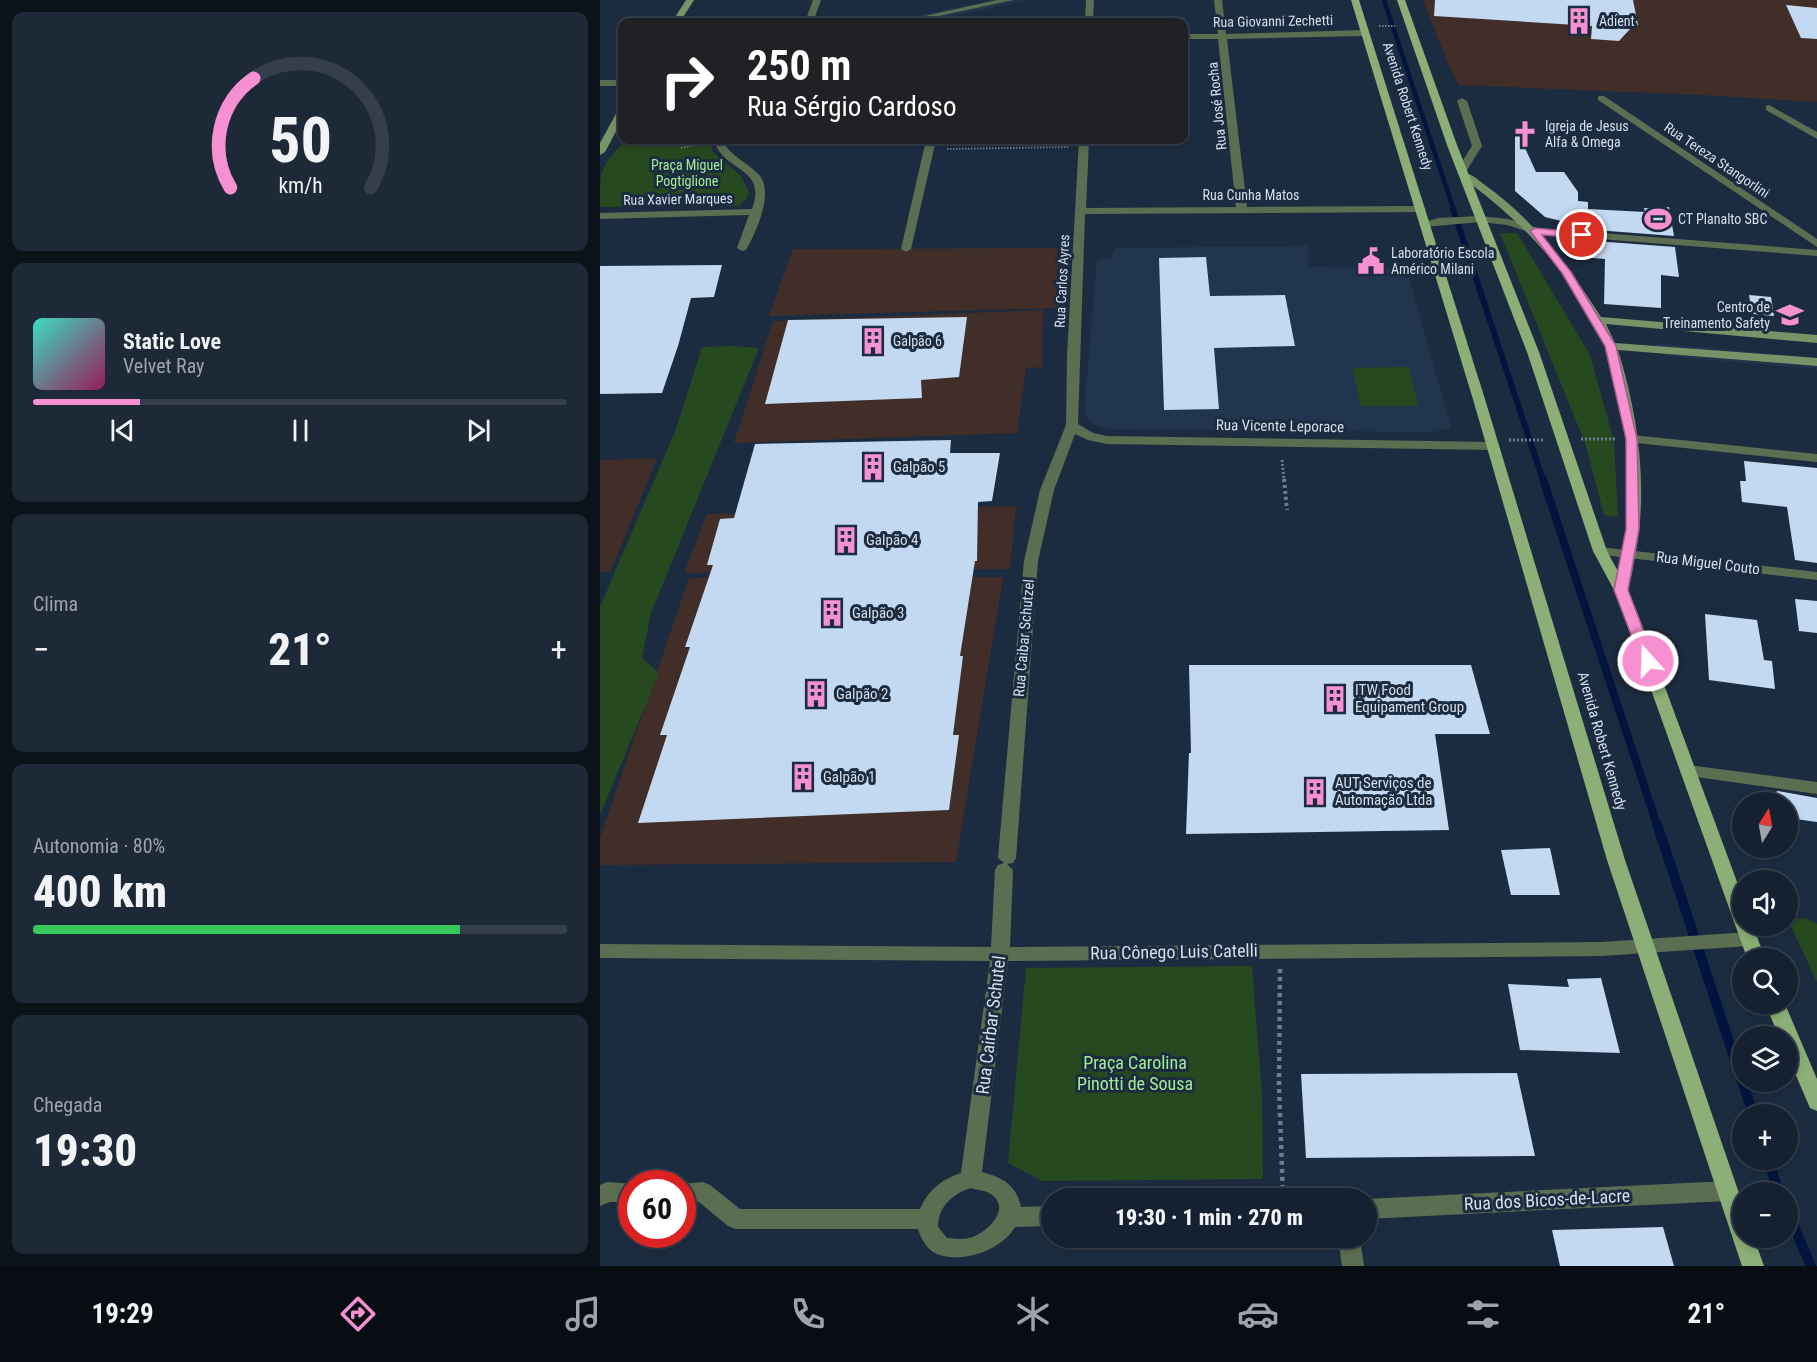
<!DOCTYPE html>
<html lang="pt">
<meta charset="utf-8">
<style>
:root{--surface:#152130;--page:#1e2938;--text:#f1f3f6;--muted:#9da3ab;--line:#343e4c;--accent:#f690d1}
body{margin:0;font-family:"Roboto Condensed",sans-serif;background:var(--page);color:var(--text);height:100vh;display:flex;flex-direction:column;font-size:22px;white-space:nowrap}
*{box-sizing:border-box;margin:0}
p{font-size:20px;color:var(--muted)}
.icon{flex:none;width:33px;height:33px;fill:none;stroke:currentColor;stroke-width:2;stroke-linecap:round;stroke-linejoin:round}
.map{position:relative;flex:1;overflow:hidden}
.drawer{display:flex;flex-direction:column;gap:12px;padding:12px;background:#0c121a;width:600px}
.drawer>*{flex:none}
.banner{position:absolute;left:18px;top:18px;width:570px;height:126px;border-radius:12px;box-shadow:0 3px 9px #0003,0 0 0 2px var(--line);background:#202124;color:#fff;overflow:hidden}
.needle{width:39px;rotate:11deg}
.tools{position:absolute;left:1132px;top:792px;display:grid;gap:12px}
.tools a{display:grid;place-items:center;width:66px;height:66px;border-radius:50%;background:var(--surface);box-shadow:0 3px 9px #0003,0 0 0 2px var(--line);font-size:30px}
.speed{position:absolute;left:18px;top:1170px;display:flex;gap:12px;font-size:30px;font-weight:700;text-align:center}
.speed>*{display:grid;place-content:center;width:78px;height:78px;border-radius:50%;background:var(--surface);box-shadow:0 3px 9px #0003,0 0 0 2px var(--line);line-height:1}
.speed .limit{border:9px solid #d22;background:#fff;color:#111}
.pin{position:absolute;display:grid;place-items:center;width:51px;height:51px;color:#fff;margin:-26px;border:3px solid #fff;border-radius:50%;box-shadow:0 2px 6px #0007}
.me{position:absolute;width:66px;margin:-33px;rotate:340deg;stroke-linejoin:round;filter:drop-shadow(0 0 4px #0008)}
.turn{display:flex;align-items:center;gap:21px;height:126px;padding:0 30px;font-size:27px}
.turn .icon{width:78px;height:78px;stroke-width:2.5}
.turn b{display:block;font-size:42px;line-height:51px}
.big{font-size:45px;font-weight:800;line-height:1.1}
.drawer .card{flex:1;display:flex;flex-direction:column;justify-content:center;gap:9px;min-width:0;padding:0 21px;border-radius:12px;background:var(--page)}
.drawer .dial{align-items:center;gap:0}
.dial svg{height:156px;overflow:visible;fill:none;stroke:var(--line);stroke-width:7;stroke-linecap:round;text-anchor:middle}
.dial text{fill:var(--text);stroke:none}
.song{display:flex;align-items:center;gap:18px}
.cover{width:72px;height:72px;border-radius:9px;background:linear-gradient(135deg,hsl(170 70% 55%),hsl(330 70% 35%))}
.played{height:6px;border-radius:3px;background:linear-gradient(90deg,var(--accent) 20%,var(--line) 20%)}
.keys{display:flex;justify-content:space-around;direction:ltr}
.heat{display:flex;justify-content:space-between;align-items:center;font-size:33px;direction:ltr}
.charge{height:9px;border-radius:4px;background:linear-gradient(90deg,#34c759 80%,var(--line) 0)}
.trip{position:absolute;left:441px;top:1188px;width:336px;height:60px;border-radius:30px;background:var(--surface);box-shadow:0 3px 9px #0003,0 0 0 2px var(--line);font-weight:800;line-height:60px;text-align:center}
.tab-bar{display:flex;height:96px;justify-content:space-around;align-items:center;background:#080d13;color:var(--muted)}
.tab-bar .icon{width:42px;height:42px}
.tab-bar .on{color:var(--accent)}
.tab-bar b{font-size:27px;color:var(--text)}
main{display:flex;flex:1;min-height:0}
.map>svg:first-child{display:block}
.built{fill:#21354e}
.industrial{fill:#412e28}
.green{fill:#27491f}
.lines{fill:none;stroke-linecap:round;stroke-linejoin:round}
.stream-far3{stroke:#00143d;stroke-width:4.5}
.stream-far2{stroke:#00143d;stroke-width:6}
.stream-far1{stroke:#00143d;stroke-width:8}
.stream{stroke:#00143d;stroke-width:10}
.building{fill:#c3d8f1}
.path-far3{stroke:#6f7c8d;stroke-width:2;stroke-dasharray:1.5 1.5;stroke-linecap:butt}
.path-far2{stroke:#6f7c8d;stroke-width:3;stroke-dasharray:2 2;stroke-linecap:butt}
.path-far1{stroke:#6f7c8d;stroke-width:4;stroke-dasharray:3 3;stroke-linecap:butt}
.path{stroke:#6f7c8d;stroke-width:4.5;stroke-dasharray:4 4;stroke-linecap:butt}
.street{fill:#5c6e52;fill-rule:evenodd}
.secondary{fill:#779367;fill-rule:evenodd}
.primary{fill:#8baf76;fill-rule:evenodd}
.route{fill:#f690d1;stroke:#a05e88;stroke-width:1.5}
.labels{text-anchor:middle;stroke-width:6;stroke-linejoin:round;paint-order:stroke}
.far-street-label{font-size:14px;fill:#d5dfec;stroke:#1c2c40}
.far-poi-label{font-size:14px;fill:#d5dfec;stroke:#1c2c40;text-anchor:start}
.far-park-label{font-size:14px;fill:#a3ea94;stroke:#1c2c40}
.street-label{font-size:15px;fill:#d5dfec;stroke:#1c2c40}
.poi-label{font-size:15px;fill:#d5dfec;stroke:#1c2c40;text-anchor:start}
.near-street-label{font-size:18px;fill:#d5dfec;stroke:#1c2c40}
.near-park-label{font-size:18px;fill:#a3ea94;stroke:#1c2c40}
</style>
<main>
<section class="drawer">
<div class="card dial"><svg viewBox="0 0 100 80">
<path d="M14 69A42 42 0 1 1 86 69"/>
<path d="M14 69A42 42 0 0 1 26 13" stroke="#f690d1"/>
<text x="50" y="56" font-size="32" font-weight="700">50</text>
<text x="50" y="72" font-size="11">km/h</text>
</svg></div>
<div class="card">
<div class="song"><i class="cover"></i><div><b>Static Love</b><p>Velvet Ray</p></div></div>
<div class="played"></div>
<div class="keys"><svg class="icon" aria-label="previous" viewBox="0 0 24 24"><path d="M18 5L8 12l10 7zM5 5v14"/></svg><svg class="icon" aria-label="pause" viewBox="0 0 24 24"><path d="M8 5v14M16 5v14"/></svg><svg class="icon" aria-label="next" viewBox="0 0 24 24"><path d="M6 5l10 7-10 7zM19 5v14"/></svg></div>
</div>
<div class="card"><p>Clima</p>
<div class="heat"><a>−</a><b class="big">21°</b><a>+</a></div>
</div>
<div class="card"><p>Autonomia · 80%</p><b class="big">400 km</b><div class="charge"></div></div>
<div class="card"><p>Chegada</p><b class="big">19:30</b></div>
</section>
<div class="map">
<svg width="1217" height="1266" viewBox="0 0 1217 1266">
<rect width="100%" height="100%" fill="#1c2c40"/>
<!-- built -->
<g class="built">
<path d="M394,0H428L323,22H284Z"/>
<path d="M707,246L709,267L806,268L851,427L834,432L511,429L500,427L490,421L484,412L497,261L511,258L515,248Z"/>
<path d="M1053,343L1217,358V369L1066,356Z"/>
</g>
<!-- industrial -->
<g class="industrial">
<path d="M823,0H1217V102L1100,95L859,85L849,66Z"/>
<path d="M457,248L458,308L169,316L193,249Z"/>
<path d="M443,310L442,367L426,368L417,433L134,443L173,321Z"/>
<path d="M57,458L11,571L0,572V460Z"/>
<path d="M416,506L410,569L84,573L107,514Z"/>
<path d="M403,577L356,862L0,865V838L89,578Z"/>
</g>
<!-- green -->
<g class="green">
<path d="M26,140H109L113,152L141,176L149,192L147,198L139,206L0,207C0,169 0,167 26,140Z"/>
<path d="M900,233H917L990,355L1014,441L1018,517L1004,515L985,443Z"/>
<path d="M131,346L159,348L51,613L42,658L59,673L0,815V607L76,429L102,347Z"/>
<path d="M809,367L818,406H760L753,368Z"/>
<path d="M1205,918L1217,924V982L1188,920Z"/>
<path d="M652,966L662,1096L663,1179L442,1181L408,1163L426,968Z"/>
</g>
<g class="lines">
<!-- stream-far3 -->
<path class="stream-far3" d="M784,0L854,211"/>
<!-- stream-far2 -->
<path class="stream-far2" d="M853,209L943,480"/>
<!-- stream-far1 -->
<path class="stream-far1" d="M943,479L1057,825"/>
<!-- stream -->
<g class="stream">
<path d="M1057,824L1153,1114"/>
<path d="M1168,1160L1179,1192"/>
<path d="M1188,1213L1211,1266"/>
</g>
</g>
<!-- building -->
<g class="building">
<path d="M835,0H1033L1038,25L1031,28L1019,41L991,39L992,26L834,16Z"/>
<path d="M1186,5L1217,8V39L1201,38Z"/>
<path d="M915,126L936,172H964L978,192V201L988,202V209L1045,212L1044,208L1058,209L1069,207L1074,236L969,228V223L945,217L915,191Z"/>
<path d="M968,239L1075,247L1079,277L1061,275V308L1004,304L1005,259L967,256Z"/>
<path d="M606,257L610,296L685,295L695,346L614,348L619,409L564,410L559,258Z"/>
<path d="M122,265L114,297L91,298L78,346L62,393L0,394V266Z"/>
<path d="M1149,295L1171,297L1174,316L1152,314Z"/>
<path d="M367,317L359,377L321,380L322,398L165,404L188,320Z"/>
<path d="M351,440L350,453H400L392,501L378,502L377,561H375L360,656H363L353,735H359L349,810L38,823L67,735H60L90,647H85L113,565H107L120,519L134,518L155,444Z"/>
<path d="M1144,461L1217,468V563L1195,560L1187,507L1142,502L1140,481H1146Z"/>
<path d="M1195,599L1217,601V633L1199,631Z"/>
<path d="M1105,614L1157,620L1164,660L1172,661L1175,689L1109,680Z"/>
<path d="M589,665H871L890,734H835L849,830L586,834L589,753H591Z"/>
<path d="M1178,791L1217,798V822L1188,818V802H1151Z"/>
<path d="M950,848L960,895H911L901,850Z"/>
<path d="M1001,978L1020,1053L920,1050L908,984L969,987L967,979Z"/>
<path d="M917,1073L935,1156L706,1158L701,1074Z"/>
<path d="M1063,1227L1074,1266H960L952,1230Z"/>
</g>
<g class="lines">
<!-- path-far3 -->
<g class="path-far3">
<path d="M779,26H795"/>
<path d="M81,148L105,143"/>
<path d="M347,149L468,147"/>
</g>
<!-- path-far2 -->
<g class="path-far2">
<path d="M981,439H1015"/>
<path d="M909,440H943"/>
<path d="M682,460L684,480"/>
</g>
<!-- path-far1 -->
<path class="path-far1" d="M684,479L687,510"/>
<!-- path -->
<path class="path" d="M680,969L679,1086L683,1198"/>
<!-- street -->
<g class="street">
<path d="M213,0H221L213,22H205Z"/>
<path d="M397,0H413L311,22H297Z"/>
<path d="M486,0H494L493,22H485Z"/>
<path d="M614,0H622L626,34L764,30L768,33L764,36L627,39L647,207L821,206L826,209L821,212L485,214L478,424L493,433L507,436L892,442L898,446L892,450L507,444L488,440L475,434L454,490L438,561L416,858L413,863L407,864L413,870L410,947L1002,942L1149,932L1155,934L1158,939L1155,944L1149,946L1002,956L408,961L382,1172C404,1178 416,1185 421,1207L452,1206V1226L415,1227C402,1251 357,1266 333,1252C325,1246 321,1238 318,1229H136L128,1226L99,1202H82V1184H79L103,1182L110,1185L140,1209H320C328,1190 342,1179 361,1173L390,961L0,958V944L391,947L395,870L398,865L404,863L398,858L424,561L440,490L466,425L467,356L479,140H489L486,208L636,207L618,39H584V34H618ZM371,1188C377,1190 384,1190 389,1193C412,1206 391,1229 375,1236C366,1240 357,1239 347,1238L338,1227C338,1207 352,1194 371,1188Z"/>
<rect x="0" y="80" width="22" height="6"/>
<path d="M998,96H1004L1217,239V247L998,100Z"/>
<path d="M862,98L867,101L882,146L867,170L863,171L858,168L872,146L857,101Z"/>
<path d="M1169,105L1217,132V139L1166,110V106Z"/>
<path d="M114,140H122C129,154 144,161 156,172C177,188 156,232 146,250L142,251L137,248L149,215L0,219V213L152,209C168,166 122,172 114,140Z"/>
<path d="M326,140H336L311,249L306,252L301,249Z"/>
<path d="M880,216L908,219L937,228L1217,250V256L935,234L907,225L880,222L824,227L819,224L838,218Z"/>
<path d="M1032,435L1217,454V462L1027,442L1026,439L1027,436Z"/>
<path d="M1000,547L1217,572V580L995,554L993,551Z"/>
<path d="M1088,765L1217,782V794L1082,775L1080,771L1082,767Z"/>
<path d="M1127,1181L1134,1184L1138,1191L1134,1198L1127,1201L766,1219V1199Z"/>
<path d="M7,1182L35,1184H32V1202H10L0,1206V1185Z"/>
<path d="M738,1238H760L764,1266H742Z"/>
</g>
<!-- secondary -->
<g class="secondary">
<path d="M86,0H94L80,22H72Z"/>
<path d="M22,109V120L5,152L0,155V143L17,112Z"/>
<path d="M861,173C871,172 878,180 885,185C934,220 969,267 1001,317L1217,335V343L1006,324L1015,343L1217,358V366L1018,350C1039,418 1049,492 1034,562C1032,572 1031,584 1026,593L1021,595L1014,590C1018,569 1024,548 1026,527C1031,470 1025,395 1003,342C976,277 918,217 861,177Z"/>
</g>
<!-- primary -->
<g class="primary">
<path d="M751,0H759L884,396L1025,860L1143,1205V1238H1154L1164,1266H1142L1007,860L872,396Z"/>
<path d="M797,0H805L857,145L939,352L1007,551L1028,590L1039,617L1143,898V926H1153L1165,958H1147L1025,617L1014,590L993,551L927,352L847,145Z"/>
<path d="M1165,1004H1185L1217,1079V1111L1210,1108L1188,1057V1036H1179Z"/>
</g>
</g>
<!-- route -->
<path class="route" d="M935,228L985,233L986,235L982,238L942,235L971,272L1016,346L1037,439L1039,529L1028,590L1055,661L1048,666L1041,661L1014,590L1026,529V439L1005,346L962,273L930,231Z"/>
<!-- icons -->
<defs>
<symbol id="building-bare" viewBox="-9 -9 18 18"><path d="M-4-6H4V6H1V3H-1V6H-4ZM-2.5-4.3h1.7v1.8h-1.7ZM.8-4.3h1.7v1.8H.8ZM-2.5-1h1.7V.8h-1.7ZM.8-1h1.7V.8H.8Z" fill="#f690d1" stroke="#1c2c40" stroke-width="2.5" paint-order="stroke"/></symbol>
<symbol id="church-bare" viewBox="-9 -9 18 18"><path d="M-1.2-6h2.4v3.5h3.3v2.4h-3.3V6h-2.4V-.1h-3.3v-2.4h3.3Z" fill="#f690d1" stroke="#1c2c40" stroke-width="2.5" paint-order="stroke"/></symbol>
<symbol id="stadium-bare" viewBox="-9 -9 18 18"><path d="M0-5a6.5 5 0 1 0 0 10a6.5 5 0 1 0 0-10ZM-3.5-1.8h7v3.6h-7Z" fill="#f690d1" stroke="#1c2c40" stroke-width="2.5" paint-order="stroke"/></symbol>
<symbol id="civic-bare" viewBox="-9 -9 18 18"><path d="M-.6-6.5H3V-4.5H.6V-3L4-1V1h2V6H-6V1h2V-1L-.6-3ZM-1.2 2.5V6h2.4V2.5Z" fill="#f690d1" stroke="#1c2c40" stroke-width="2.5" paint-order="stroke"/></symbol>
<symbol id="university-bare" viewBox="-9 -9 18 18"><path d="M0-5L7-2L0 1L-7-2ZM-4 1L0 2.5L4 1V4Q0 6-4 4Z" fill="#f690d1" stroke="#1c2c40" stroke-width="2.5" paint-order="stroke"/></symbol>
</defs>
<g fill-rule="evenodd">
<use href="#building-bare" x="960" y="2" width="38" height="38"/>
<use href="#church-bare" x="906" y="115" width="38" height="38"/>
<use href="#stadium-bare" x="1039" y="200" width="38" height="38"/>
<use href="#civic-bare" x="752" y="242" width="38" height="38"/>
<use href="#university-bare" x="1171" y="296" width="38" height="38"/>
<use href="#building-bare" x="254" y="322" width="38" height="38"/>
<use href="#building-bare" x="254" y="448" width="38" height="38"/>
<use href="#building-bare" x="227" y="521" width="38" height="38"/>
<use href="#building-bare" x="213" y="594" width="38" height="38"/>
<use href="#building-bare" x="197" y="675" width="38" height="38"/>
<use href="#building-bare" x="716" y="680" width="38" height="38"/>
<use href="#building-bare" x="184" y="758" width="38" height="38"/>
<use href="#building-bare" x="696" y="773" width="38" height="38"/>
</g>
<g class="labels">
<!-- far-street labels -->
<g class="far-street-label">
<text transform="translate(673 21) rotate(-1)" y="5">Rua Giovanni Zechetti</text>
<text transform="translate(617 106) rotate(-96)" y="5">Rua José Rocha</text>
<text transform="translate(808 106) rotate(72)" y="5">Avenida Robert Kennedy</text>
<text transform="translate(1117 160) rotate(34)" y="5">Rua Tereza Stangorlini</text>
<text x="651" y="200">Rua Cunha Matos</text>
<text transform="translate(78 199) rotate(-1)" y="5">Rua Xavier Marques</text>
<text transform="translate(462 281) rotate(-87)" y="5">Rua Carlos Ayres</text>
</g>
<!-- far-poi labels -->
<g class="far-poi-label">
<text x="999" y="26">Adient</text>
<text x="945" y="131">Igreja de Jesus<tspan x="945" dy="16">Alfa &amp; Omega</tspan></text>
<text x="1078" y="224">CT Planalto SBC</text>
<text x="791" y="258">Laboratório Escola<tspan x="791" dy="16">Américo Milani</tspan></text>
<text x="1170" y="312" text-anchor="end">Centro de<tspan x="1170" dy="16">Treinamento Safety</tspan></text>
<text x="293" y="346">Galpão 6</text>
</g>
<!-- far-park labels -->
<g class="far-park-label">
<text x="87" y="170">Praça Miguel<tspan x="87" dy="16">Pogtiglione</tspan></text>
</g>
<!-- street labels -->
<g class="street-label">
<text transform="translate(680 426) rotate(1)" y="5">Rua Vicente Leporace</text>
<text transform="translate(1108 563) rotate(7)" y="5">Rua Miguel Couto</text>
<text transform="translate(424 638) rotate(-85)" y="5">Rua Caibar Schutzel</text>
<text transform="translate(1002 741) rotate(74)" y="5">Avenida Robert Kennedy</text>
</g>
<!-- poi labels -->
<g class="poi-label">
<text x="293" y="472">Galpão 5</text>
<text x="266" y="545">Galpão 4</text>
<text x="252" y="618">Galpão 3</text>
<text x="755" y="695">ITW Food<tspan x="755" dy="17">Equipament Group</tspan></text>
<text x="236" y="699">Galpão 2</text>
<text x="223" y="782">Galpão 1</text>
<text x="735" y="788">AUT Serviços de<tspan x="735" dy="17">Automação Ltda</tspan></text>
</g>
<!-- near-street labels -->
<g class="near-street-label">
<text transform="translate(574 952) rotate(-1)" y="6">Rua Cônego Luis Catelli</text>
<text transform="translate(391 1025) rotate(-83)" y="6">Rua Cairbar Schutel</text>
<text transform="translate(947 1200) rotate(-3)" y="6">Rua dos Bicos-de-Lacre</text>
</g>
<!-- near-park labels -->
<g class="near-park-label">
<text x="535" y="1069">Praça Carolina<tspan x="535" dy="21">Pinotti de Sousa</tspan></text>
</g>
</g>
</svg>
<div class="tools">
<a><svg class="needle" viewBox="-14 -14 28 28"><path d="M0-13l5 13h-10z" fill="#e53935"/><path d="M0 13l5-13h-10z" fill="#9da3ab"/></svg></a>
<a><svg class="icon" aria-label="sound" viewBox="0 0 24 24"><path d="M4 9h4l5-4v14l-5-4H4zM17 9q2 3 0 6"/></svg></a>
<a><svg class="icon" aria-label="search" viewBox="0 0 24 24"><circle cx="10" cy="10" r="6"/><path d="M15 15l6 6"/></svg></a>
<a><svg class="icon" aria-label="layers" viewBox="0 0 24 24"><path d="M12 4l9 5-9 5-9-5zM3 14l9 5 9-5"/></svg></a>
<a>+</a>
<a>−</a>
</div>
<div class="speed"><div class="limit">60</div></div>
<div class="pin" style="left:982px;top:235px;background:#d93025"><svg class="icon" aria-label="arrive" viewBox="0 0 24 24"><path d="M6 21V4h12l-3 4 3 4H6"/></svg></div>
<svg class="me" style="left:1048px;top:661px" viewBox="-20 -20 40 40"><circle r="17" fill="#f690d1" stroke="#fff" stroke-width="3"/><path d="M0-11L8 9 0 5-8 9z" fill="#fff"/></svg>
<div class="trip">19:30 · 1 min · 270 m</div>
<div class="banner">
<div class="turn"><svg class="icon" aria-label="right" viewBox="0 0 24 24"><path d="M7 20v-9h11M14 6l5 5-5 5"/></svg><div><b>250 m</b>Rua Sérgio Cardoso</div></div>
</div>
</div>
</main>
<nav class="tab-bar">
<b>19:29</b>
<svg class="icon on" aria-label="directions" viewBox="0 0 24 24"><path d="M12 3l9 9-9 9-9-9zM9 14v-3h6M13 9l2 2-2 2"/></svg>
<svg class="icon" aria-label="music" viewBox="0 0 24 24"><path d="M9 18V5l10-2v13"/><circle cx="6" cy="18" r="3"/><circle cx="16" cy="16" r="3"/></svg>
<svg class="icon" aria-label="phone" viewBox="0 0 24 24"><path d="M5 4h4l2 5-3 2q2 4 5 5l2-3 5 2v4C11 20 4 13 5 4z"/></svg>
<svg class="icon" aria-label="climate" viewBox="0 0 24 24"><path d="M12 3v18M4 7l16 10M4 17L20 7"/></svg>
<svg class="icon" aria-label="car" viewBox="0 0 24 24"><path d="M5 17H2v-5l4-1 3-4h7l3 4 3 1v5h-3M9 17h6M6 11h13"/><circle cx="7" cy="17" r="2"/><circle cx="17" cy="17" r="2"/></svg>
<svg class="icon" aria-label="filters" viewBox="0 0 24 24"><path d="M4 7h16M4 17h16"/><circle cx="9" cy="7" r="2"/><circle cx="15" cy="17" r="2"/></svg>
<b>21°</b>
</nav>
